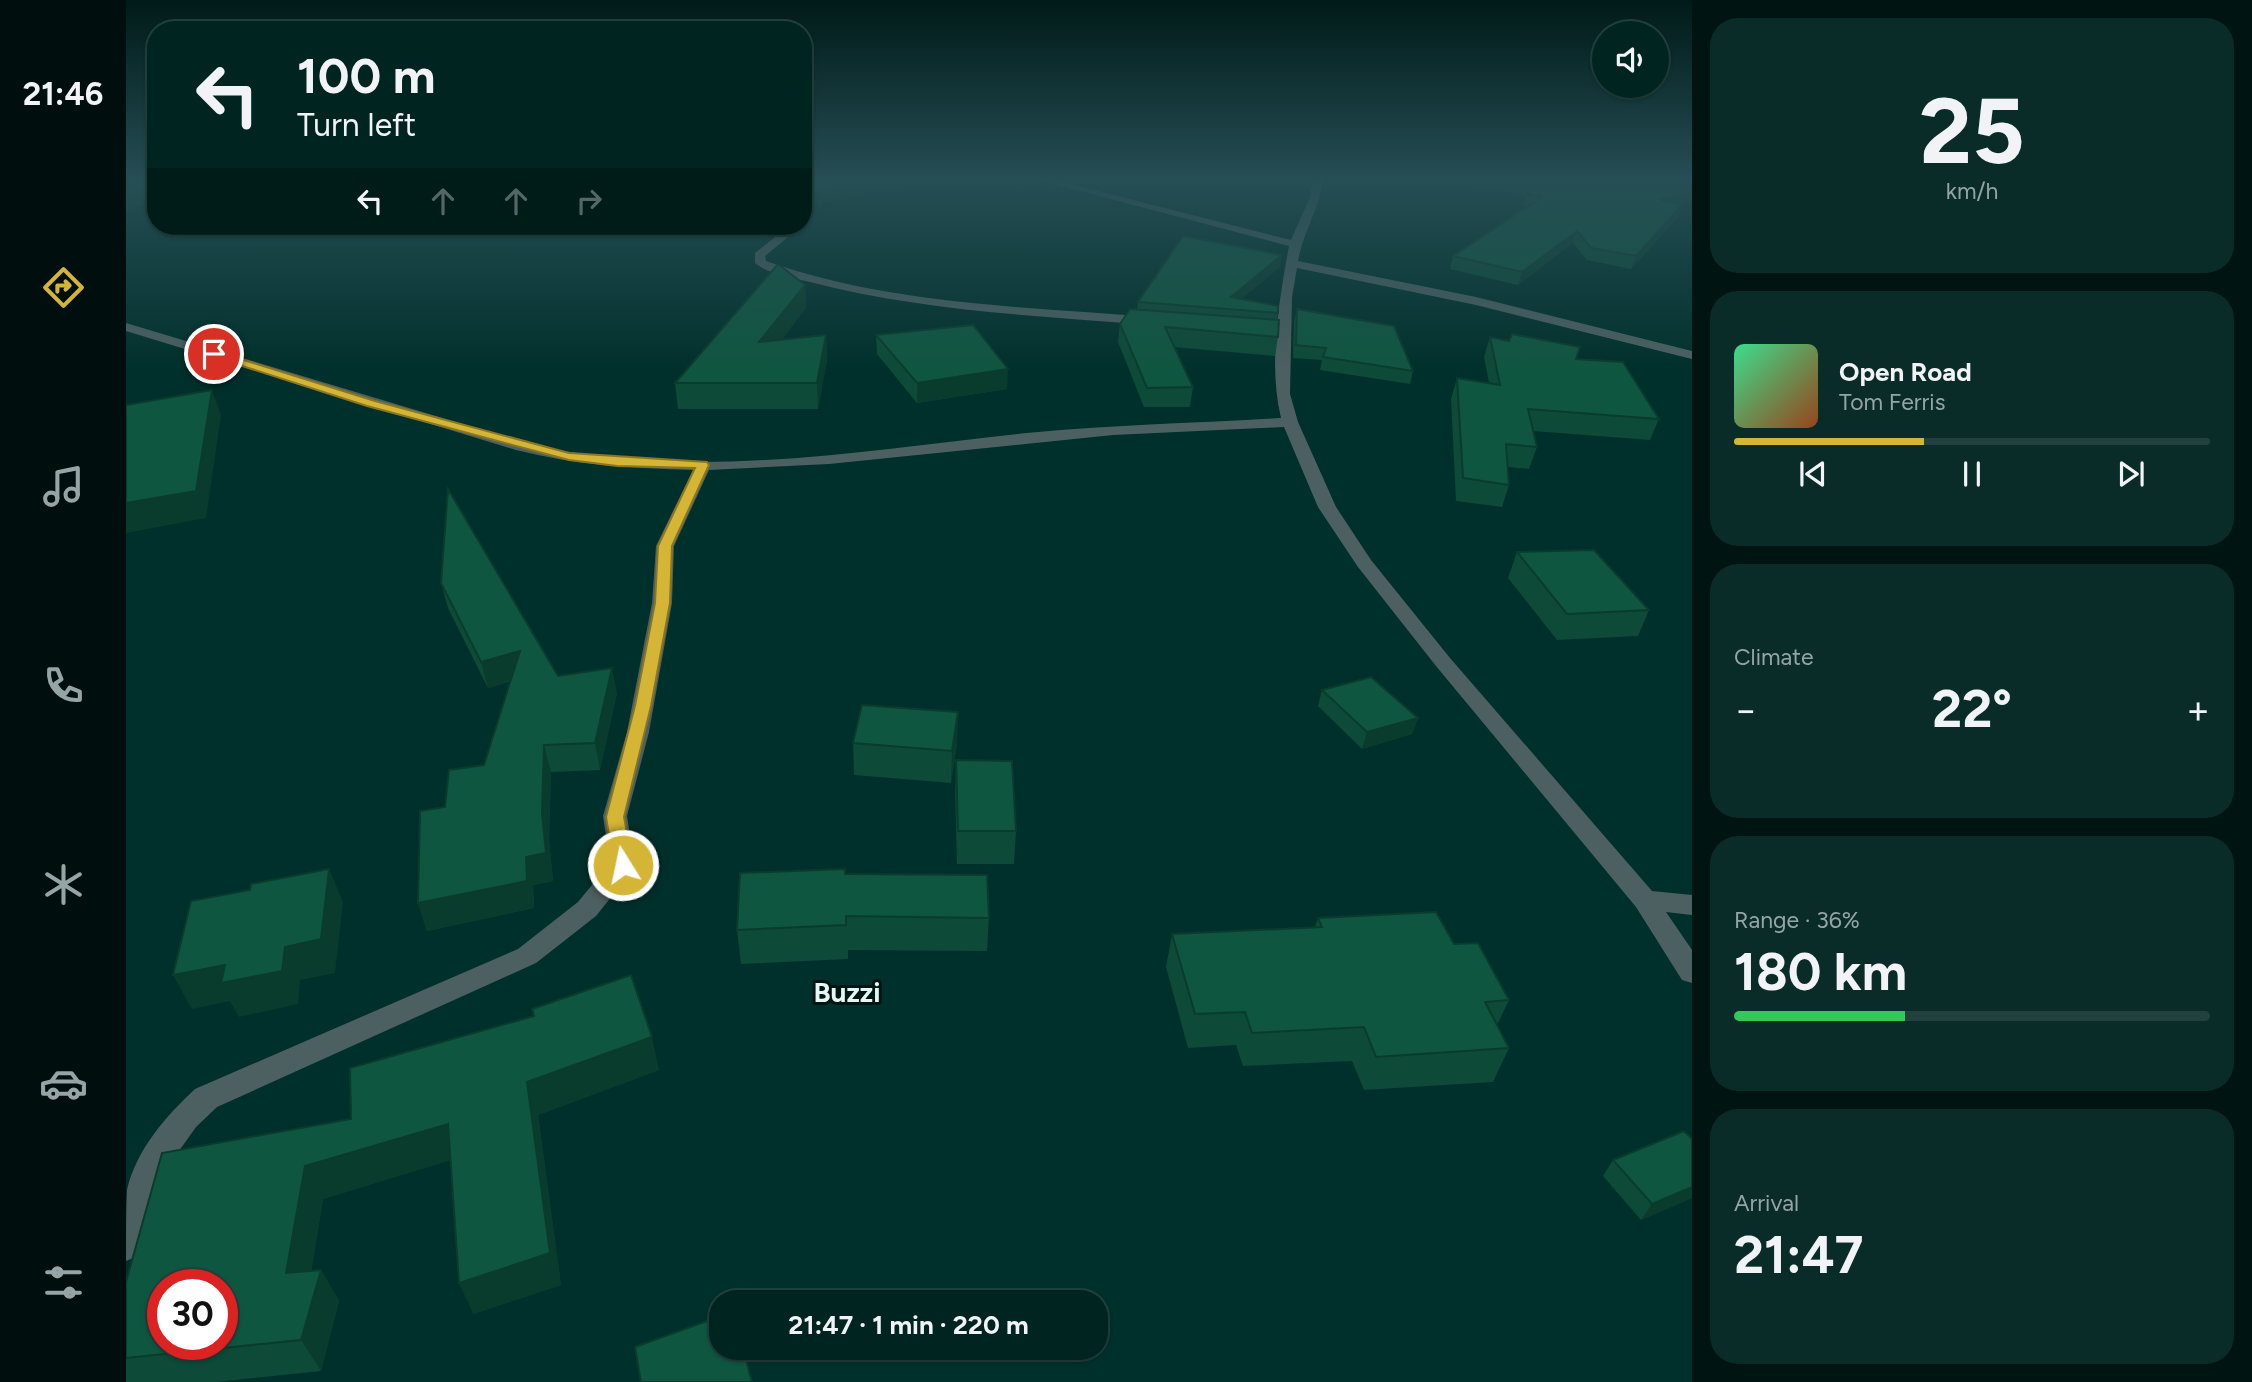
<!DOCTYPE html>
<meta charset="utf-8">
<style>
:root{--surface:#002420;--page:#0a2c29;--text:#f1f3f6;--muted:#95a4a5;--line:#22413e;--accent:#d5b535}
body{margin:0;font-family:Figtree,sans-serif;background:var(--page);color:var(--text);height:100vh;display:flex;flex-direction:column;font-size:26px;white-space:nowrap}
*{box-sizing:border-box;margin:0}
p{font-size:23px;color:var(--muted)}
.icon{flex:none;width:38px;height:38px;fill:none;stroke:currentColor;stroke-width:2;stroke-linecap:round;stroke-linejoin:round}
.map{position:relative;flex:1;overflow:hidden}
.drawer{display:flex;flex-direction:column;gap:18px;padding:18px;background:#001412;width:560px}
.drawer>*{flex:none}
.hud{position:absolute;left:21px;top:21px;width:665px;height:214px;border-radius:28px;box-shadow:0 2px 5px #0004,0 0 0 2px var(--line);background:#002420;color:var(--text);overflow:hidden}
.tools{position:absolute;left:1466px;top:21px;display:grid;gap:14px}
.tools a{display:grid;place-items:center;width:77px;height:77px;border-radius:50%;background:var(--surface);box-shadow:0 2px 5px #0004,0 0 0 2px var(--line);font-size:35px}
.speed{position:absolute;left:21px;top:1269px;display:flex;gap:14px;font-size:35px;font-weight:700;text-align:center}
.speed>*{display:grid;place-content:center;width:91px;height:91px;border-radius:50%;background:var(--surface);box-shadow:0 2px 5px #0004,0 0 0 2px var(--line);line-height:1}
.speed .limit{border:10px solid #d22;background:#fff;color:#111}
.pin{position:absolute;display:grid;place-items:center;width:60px;height:60px;color:#fff;margin:-30px;border:4px solid #fff;border-radius:50%;box-shadow:0 2px 7px #0007}
.me{position:absolute;width:77px;margin:-38px;rotate:350deg;stroke-linejoin:round;filter:drop-shadow(0 0 5px #0008)}
.turn{display:flex;align-items:center;gap:24px;height:147px;padding:0 35px;font-size:32px}
.turn .icon{width:91px;height:91px;stroke-width:2.5}
.turn b{display:block;font-size:49px;line-height:60px}
.lanes{display:flex;align-items:center;height:66px;padding:0 35px;background:#0003;justify-content:center;gap:35px;direction:ltr}
.lanes .off{opacity:.35}
.big{font-size:52px;font-weight:700;line-height:1.1}
.drawer .tile{flex:1;display:flex;flex-direction:column;justify-content:center;gap:10px;min-width:0;padding:0 24px;border-radius:28px;background:var(--page)}
.drawer .dial{align-items:center;gap:0}
.dial b{font-size:91px;line-height:1}
.song{display:flex;align-items:center;gap:21px}
.cover{width:84px;height:84px;border-radius:10px;background:linear-gradient(135deg,hsl(150 70% 55%),hsl(20 70% 35%))}
.played{height:7px;border-radius:4px;background:linear-gradient(90deg,var(--accent) 40%,var(--line) 40%)}
.keys{display:flex;justify-content:space-around;direction:ltr}
.heat{display:flex;justify-content:space-between;align-items:center;font-size:38px;direction:ltr}
.charge{height:10px;border-radius:5px;background:linear-gradient(90deg,#34c759 36%,var(--line) 0)}
.trip{position:absolute;left:583px;top:1290px;width:399px;height:70px;border-radius:28px;background:var(--surface);box-shadow:0 2px 5px #0004,0 0 0 2px var(--line);font-weight:700;line-height:70px;text-align:center}
main{display:flex;flex:1;min-height:0}
.menu{display:flex;flex-direction:column;width:126px;justify-content:space-around;align-items:center;background:#000e0d;color:var(--muted)}
.menu .icon{width:49px;height:49px}
.menu .on{color:var(--accent)}
.menu b{font-size:32px;color:var(--text)}
.map>svg:first-child{display:block}
.lines{fill:none;stroke-linecap:round;stroke-linejoin:round}
.minor{fill:#4d6061;fill-rule:evenodd}
.wall{fill:#0d4a37}
.shaded-wall{fill:#0a3c2d}
.building{fill:#0f5640;stroke:#0a3c2d;stroke-width:2;fill-rule:evenodd}
.route{fill:#d5b535;stroke:#8a7622;stroke-width:2}
.labels{text-anchor:middle;stroke-width:6;stroke-linejoin:round;paint-order:stroke}
.near-quarter-label{font-size:28px;font-weight:bold;fill:#e1f8f5;stroke:#031412}
</style>
<main>
<nav class="menu">
<b>21:46</b>
<svg class="icon on" aria-label="directions" viewBox="0 0 24 24"><path d="M12 3l9 9-9 9-9-9zM9 14v-3h6M13 9l2 2-2 2"/></svg>
<svg class="icon" aria-label="music" viewBox="0 0 24 24"><path d="M9 18V5l10-2v13"/><circle cx="6" cy="18" r="3"/><circle cx="16" cy="16" r="3"/></svg>
<svg class="icon" aria-label="phone" viewBox="0 0 24 24"><path d="M5 4h4l2 5-3 2q2 4 5 5l2-3 5 2v4C11 20 4 13 5 4z"/></svg>
<svg class="icon" aria-label="climate" viewBox="0 0 24 24"><path d="M12 3v18M4 7l16 10M4 17L20 7"/></svg>
<svg class="icon" aria-label="car" viewBox="0 0 24 24"><path d="M5 17H2v-5l4-1 3-4h7l3 4 3 1v5h-3M9 17h6M6 11h13"/><circle cx="7" cy="17" r="2"/><circle cx="17" cy="17" r="2"/></svg>
<svg class="icon" aria-label="filters" viewBox="0 0 24 24"><path d="M4 7h16M4 17h16"/><circle cx="9" cy="7" r="2"/><circle cx="15" cy="17" r="2"/></svg>
</nav>
<div class="map">
<svg width="1566" height="1382" viewBox="0 0 1566 1382">
<rect width="100%" height="100%" fill="#00302b"/>
<g class="lines">
<!-- minor -->
<g class="minor">
<path d="M913,180H929L1165,240L1184,197L1187,180H1197C1194,208 1177,232 1172,261L1350,297L1566,351V359L1350,305L1171,268L1166,297L1164,394L1172,422L1210,507L1245,560L1324,658L1526,891L1566,895V915L1540,912L1566,950V983L1556,980L1510,907L1310,666L1232,567L1192,507L1158,427L987,435L703,464L583,470L548,546L546,603L523,732L501,816L509,865L506,871L470,916L410,963L91,1107L70,1127L38,1172L16,1245L12,1256L0,1261C0,1239 0,1212 1,1190C10,1150 40,1116 69,1089L392,949L452,902L484,863L477,816L501,732L526,603L530,546L567,470C507,468 448,465 390,450L0,331V323L400,443C563,483 738,450 901,433C986,425 1071,423 1155,418C1142,363 1153,301 1163,246Z"/>
<path d="M656,226H666L662,237L639,256L640,261C760,304 900,307 1026,317L1033,321L1026,325C913,316 795,311 684,282C667,278 642,274 629,263V253L653,234Z"/>
</g>
</g>
<!-- wall -->
<g class="wall">
<path d="M677,180H797L685,206L677,204Z"/>
<path d="M1332,180H1566V202L1555,205H1556L1552,217L1505,269L1461,260L1447,243L1392,285L1324,269L1327,256L1402,207L1397,206L1400,197Z"/>
<path d="M1154,267L1115,299L1152,313L1151,320L1152,337L1149,356L1048,347L1067,387L1064,407H1018L992,342L994,324L1011,309L1012,302Z"/>
<path d="M679,285L680,308L656,339L700,335L701,360L692,409H552L549,383Z"/>
<path d="M1171,309L1287,371L1284,384L1194,370L1196,360L1167,358L1168,321Z"/>
<path d="M750,335L881,389L791,403L751,354Z"/>
<path d="M1364,337L1450,359L1533,419L1524,440L1407,431L1411,447L1403,469L1382,467L1383,485L1376,507L1330,501L1325,399L1331,378L1363,383L1358,357Z"/>
<path d="M1391,552L1523,610L1512,636L1431,640L1382,578Z"/>
<path d="M315,583L432,676L491,693L474,770L425,772L423,840L427,881L407,885L408,908L301,931L292,903L358,765L385,681L362,688L322,608Z"/>
<path d="M1196,690L1292,718L1286,734L1236,749L1192,706Z"/>
<path d="M727,743L831,744L825,783L728,775Z"/>
<path d="M830,760L890,831L888,864H831L829,792Z"/>
<path d="M719,874L863,918L861,951L722,950V959L615,964L611,930Z"/>
<path d="M1192,918L1383,1000L1371,1025L1383,1048L1367,1082L1238,1090L1226,1061L1117,1066L1110,1045L1062,1048L1040,967L1046,934L1189,927Z"/>
<path d="M533,1070L412,1115L435,1285L347,1314L324,1160L197,1199L185,1271L195,1270L213,1301L195,1371L89,1382H0V1282L225,1119Z"/>
<path d="M1566,1139V1198L1515,1220L1477,1176L1487,1160Z"/>
</g>
<!-- shaded-wall -->
<g class="shaded-wall">
<path d="M744,180H797L685,206V193Z"/>
<path d="M30,184V198L0,212V197Z"/>
<path d="M1566,192V202L1530,211L1534,200Z"/>
<path d="M1556,205L1552,217L1505,269L1510,256Z"/>
<path d="M1451,231L1447,243L1392,285L1396,272Z"/>
<path d="M1156,255L1154,267L1103,309L1105,297Z"/>
<path d="M679,285L680,308L635,367L633,342Z"/>
<path d="M700,335L701,360L692,409L691,383Z"/>
<path d="M882,369L881,389L791,403V383Z"/>
<path d="M86,390L95,415L80,518L0,533V503Z"/>
<path d="M394,651L400,676L362,688L355,662Z"/>
<path d="M486,668L491,693L474,770L469,743Z"/>
<path d="M832,712L831,744L825,783L826,751Z"/>
<path d="M1292,718L1286,734L1236,749L1241,732Z"/>
<path d="M418,745L425,772L423,840L427,881L407,885L408,908L301,931L292,903L400,857L416,813Z"/>
<path d="M203,869L217,902L209,973L174,980L172,1004L113,1017L104,1001L66,1009L47,975L159,947Z"/>
<path d="M526,1037L533,1070L412,1115L435,1285L347,1314L333,1283L401,1082Z"/>
<path d="M322,1124L335,1157L197,1199L180,1305L160,1273L179,1166Z"/>
<path d="M1566,1187V1198L1515,1220L1526,1204Z"/>
<path d="M195,1270L213,1301L195,1371L175,1340Z"/>
</g>
<!-- building -->
<g class="building">
<path d="M0,180H30V184L0,197Z"/>
<path d="M677,180H744L685,193L677,191Z"/>
<path d="M1380,180H1560L1566,181V192L1534,200L1556,205L1510,256L1465,248L1451,231L1396,272L1327,256L1416,197L1401,194L1410,187Z"/>
<path d="M1057,236L1156,255L1105,297L1152,306V313L1012,302Z"/>
<path d="M652,264L679,285L633,342L700,335L691,383H549Z"/>
<path d="M1004,309L1153,320L1152,337L1039,327L1067,387L1021,388L994,324Z"/>
<path d="M1171,309L1268,326L1287,371L1197,357L1200,348L1170,345Z"/>
<path d="M847,325L882,369L791,383L750,335Z"/>
<path d="M1386,334L1454,347L1450,359L1497,362L1533,419L1402,409L1411,447L1380,444L1383,485L1337,478L1331,378L1374,385L1364,337L1383,341Z"/>
<path d="M86,390L70,491L0,503V405Z"/>
<path d="M322,489L432,676L486,668L469,743L418,745L416,813L420,853L400,857L401,881L292,903L294,811L319,807L323,770L358,765L394,651L355,662L315,583Z"/>
<path d="M1468,550L1523,610L1441,614L1391,552Z"/>
<path d="M1245,677L1292,718L1241,732L1196,690Z"/>
<path d="M736,705L832,712L826,751L727,743Z"/>
<path d="M830,760L886,761L890,831H832Z"/>
<path d="M203,869L195,939L159,947L156,971L95,983L99,965L47,975L65,901L124,890L125,884Z"/>
<path d="M719,869V874L861,875L863,918L720,916V925L611,930L614,873Z"/>
<path d="M1310,912L1328,944L1352,943L1383,1000L1359,1002L1383,1048L1250,1057L1238,1027L1126,1033L1119,1012L1069,1014L1046,934L1196,927L1192,918Z"/>
<path d="M505,975L526,1037L401,1082L424,1253L333,1283L322,1124L179,1166L160,1273L195,1270L175,1340L0,1358V1282L36,1153L225,1119L224,1068L408,1016L406,1009ZM37,1284H96V1344H37Z"/>
<path d="M1558,1131L1566,1139V1187L1526,1204L1487,1160Z"/>
<path d="M595,1316V1348H617L626,1382H515L509,1347Z"/>
</g>
<!-- sky -->
<linearGradient id="sky" x2="0" y2="1"><stop stop-color="#001a18"/><stop offset="0.48" stop-color="#264e55"/><stop offset="1" stop-color="#264e55" stop-opacity="0"/></linearGradient>
<rect width="1566" height="373" fill="url(#sky)"/>
<!-- route -->
<path class="route" d="M85,352H92L249,401L443,453L581,462L583,465L546,546L544,603L525,706L498,817L507,865L504,870H491L488,865L480,817L509,706L529,603L532,546L569,468L491,466L443,460L241,406L85,356Z"/>
<g class="labels">
<!-- near-quarter labels -->
<g class="near-quarter-label">
<text x="721" y="1002">Buzzi</text>
</g>
</g>
</svg>
<div class="tools">
<a><svg class="icon" aria-label="sound" viewBox="0 0 24 24"><path d="M4 9h4l5-4v14l-5-4H4zM17 9q2 3 0 6"/></svg></a>
</div>
<div class="speed"><div class="limit">30</div></div>
<div class="pin" style="left:88px;top:354px;background:#d93025"><svg class="icon" aria-label="arrive" viewBox="0 0 24 24"><path d="M6 21V4h12l-3 4 3 4H6"/></svg></div>
<svg class="me" style="left:497px;top:865px" viewBox="-20 -20 40 40"><circle r="17" fill="#d5b535" stroke="#fff" stroke-width="3"/><path d="M0-11L8 9 0 5-8 9z" fill="#fff"/></svg>
<div class="trip">21:47 · 1 min · 220 m</div>
<div class="hud">
<div class="turn"><svg class="icon" aria-label="left" viewBox="0 0 24 24"><path d="M17 20v-9H6M10 6l-5 5 5 5"/></svg><div><b>100 m</b>Turn left</div></div>
<div class="lanes"><svg class="icon" aria-label="left" viewBox="0 0 24 24"><path d="M17 20v-9H6M10 6l-5 5 5 5"/></svg><svg class="icon off" aria-label="ahead" viewBox="0 0 24 24"><path d="M12 20V5M6 11l6-6 6 6"/></svg><svg class="icon off" aria-label="ahead" viewBox="0 0 24 24"><path d="M12 20V5M6 11l6-6 6 6"/></svg><svg class="icon off" aria-label="right" viewBox="0 0 24 24"><path d="M7 20v-9h11M14 6l5 5-5 5"/></svg></div>
</div>
</div>
<section class="drawer">
<div class="tile dial"><b>25</b><p>km/h</p></div>
<div class="tile">
<div class="song"><i class="cover"></i><div><b>Open Road</b><p>Tom Ferris</p></div></div>
<div class="played"></div>
<div class="keys"><svg class="icon" aria-label="previous" viewBox="0 0 24 24"><path d="M18 5L8 12l10 7zM5 5v14"/></svg><svg class="icon" aria-label="pause" viewBox="0 0 24 24"><path d="M8 5v14M16 5v14"/></svg><svg class="icon" aria-label="next" viewBox="0 0 24 24"><path d="M6 5l10 7-10 7zM19 5v14"/></svg></div>
</div>
<div class="tile"><p>Climate</p>
<div class="heat"><a>−</a><b class="big">22°</b><a>+</a></div>
</div>
<div class="tile"><p>Range · 36%</p><b class="big">180 km</b><div class="charge"></div></div>
<div class="tile"><p>Arrival</p><b class="big">21:47</b></div>
</section>
</main>
